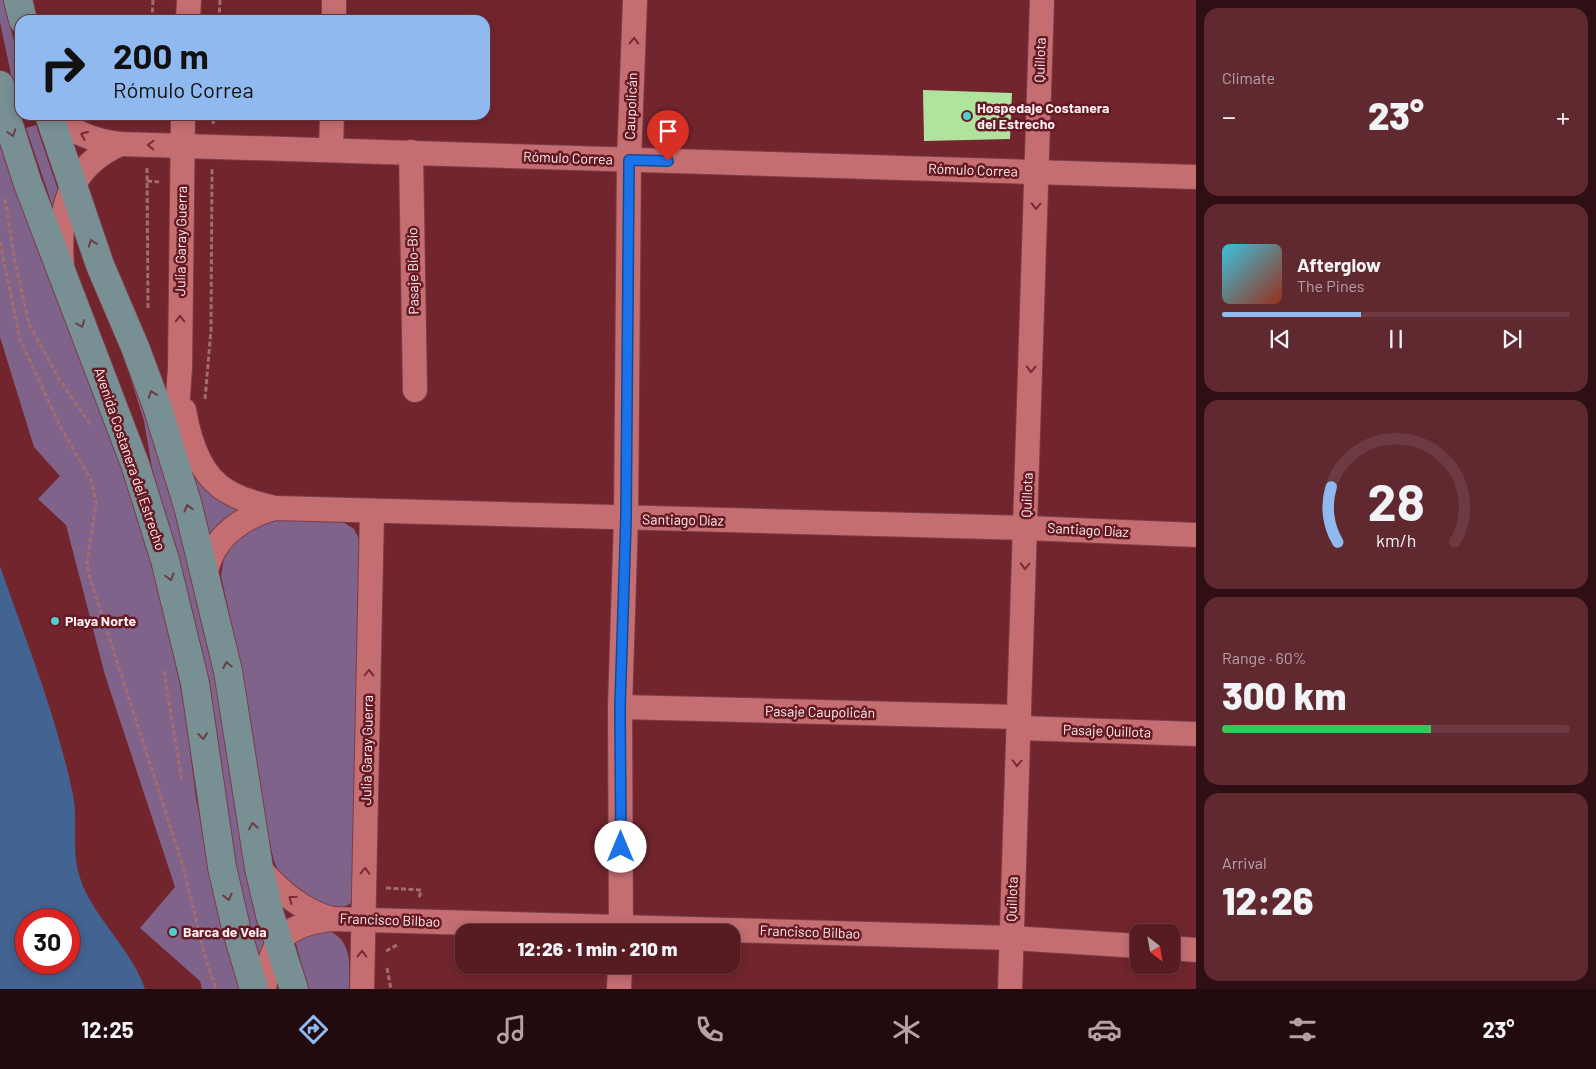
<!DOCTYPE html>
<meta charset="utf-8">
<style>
:root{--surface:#561c22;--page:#5f292f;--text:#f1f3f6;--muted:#b6a1a5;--line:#6c3a40;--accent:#90b9f0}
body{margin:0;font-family:Barlow,sans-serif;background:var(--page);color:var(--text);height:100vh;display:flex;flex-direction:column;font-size:19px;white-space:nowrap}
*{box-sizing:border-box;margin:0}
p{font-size:16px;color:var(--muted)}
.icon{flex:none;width:28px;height:28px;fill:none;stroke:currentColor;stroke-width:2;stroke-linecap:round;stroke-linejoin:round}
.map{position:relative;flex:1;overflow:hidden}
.sheet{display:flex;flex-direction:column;gap:8px;padding:8px;background:#2f0f13;width:400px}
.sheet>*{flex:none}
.top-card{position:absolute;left:15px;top:15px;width:475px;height:105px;border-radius:15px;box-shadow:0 2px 12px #0003,0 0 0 1px var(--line);background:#90b9f0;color:#111;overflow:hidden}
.needle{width:32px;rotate:149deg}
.fabs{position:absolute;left:1130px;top:924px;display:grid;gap:10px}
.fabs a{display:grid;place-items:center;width:50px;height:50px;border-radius:10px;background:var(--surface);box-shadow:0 2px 12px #0003,0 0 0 1px var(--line);font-size:25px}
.speed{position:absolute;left:15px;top:909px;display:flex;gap:10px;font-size:25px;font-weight:700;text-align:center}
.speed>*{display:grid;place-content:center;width:65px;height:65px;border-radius:50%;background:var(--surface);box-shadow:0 2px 12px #0003,0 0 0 1px var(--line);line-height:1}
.speed .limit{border:8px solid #d22;background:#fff;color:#111}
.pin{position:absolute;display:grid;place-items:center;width:42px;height:42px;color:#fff;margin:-51px -21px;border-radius:50% 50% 50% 0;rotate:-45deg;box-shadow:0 0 5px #0007}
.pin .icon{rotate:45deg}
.me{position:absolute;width:55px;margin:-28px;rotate:0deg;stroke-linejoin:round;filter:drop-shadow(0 0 4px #0008)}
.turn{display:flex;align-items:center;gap:18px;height:105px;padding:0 15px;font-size:22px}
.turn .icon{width:65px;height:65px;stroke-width:2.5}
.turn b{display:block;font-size:35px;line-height:42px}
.big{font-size:38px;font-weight:800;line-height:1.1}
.sheet .card{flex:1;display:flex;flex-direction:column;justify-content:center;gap:8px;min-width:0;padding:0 18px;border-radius:15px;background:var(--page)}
.sheet .dial{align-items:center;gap:0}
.dial svg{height:130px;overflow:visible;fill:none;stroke:var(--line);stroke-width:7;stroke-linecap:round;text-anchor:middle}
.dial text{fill:var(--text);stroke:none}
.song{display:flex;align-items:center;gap:15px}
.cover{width:60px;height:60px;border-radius:8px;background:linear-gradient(135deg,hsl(190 70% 55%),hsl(10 70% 35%))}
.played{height:5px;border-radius:2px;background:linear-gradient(90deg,var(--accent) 40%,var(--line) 40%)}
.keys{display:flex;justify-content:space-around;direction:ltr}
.heat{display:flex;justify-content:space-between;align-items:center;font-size:28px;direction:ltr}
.charge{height:8px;border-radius:4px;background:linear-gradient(90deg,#34c759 60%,var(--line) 0)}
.trip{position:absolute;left:455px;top:924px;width:285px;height:50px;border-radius:15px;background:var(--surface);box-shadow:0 2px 12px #0003,0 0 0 1px var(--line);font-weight:800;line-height:50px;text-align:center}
.tab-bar{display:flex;height:80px;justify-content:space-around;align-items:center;background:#220b0e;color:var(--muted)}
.tab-bar .icon{width:35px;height:35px}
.tab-bar .selected{color:var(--accent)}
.tab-bar b{font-size:22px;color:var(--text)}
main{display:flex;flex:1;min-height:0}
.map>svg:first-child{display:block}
.green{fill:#80638a}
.water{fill:#436392;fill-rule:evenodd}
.building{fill:#b0e49e}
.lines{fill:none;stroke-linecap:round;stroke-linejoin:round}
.street-casing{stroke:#7b3c49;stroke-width:26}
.primary-casing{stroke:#7b3c49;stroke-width:30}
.path{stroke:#a26c71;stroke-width:3;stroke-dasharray:5 2.5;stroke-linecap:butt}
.street{stroke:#c46e72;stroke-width:24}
.primary{stroke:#789094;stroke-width:28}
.oneway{stroke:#792a33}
.oneway2{stroke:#6b3d45}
.route-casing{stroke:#114b97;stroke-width:12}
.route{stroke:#1a73e8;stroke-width:9}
.poi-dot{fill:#52cdd0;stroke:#661923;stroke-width:2}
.labels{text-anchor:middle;stroke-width:5;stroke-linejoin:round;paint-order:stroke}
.street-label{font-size:14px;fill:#fbf1f1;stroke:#661923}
.poi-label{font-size:14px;font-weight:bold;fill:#fbf1f1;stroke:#661923;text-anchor:start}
</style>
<main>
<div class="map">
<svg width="1196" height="989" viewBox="0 0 1196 989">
<rect width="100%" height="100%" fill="#72252d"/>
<!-- green -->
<g class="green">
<path d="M0,0H4L20,66V107L18,108L0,22Z"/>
<path d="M36,125L59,193L57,219L26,128Z"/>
<path d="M0,134L100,401L150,552L184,703L196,798L208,861L241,989H202L200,981L140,928L175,887L105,675L66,525L38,499L60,476L34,447L0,337Z"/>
<path d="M83,255L136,383L183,535L217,677L235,803L264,940L263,956H259L243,907L174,547L152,468L144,421L124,357L81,256Z"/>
<path d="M186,448L250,508L210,536Z"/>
<path d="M265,520H340L354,529L361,543L353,897L350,904L343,907L321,906L281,877L274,861L266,827L244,681L221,576L226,545Z"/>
<path d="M325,929C354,940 349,964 349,989H308L295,940Z"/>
</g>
<!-- water -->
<path class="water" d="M0,566C26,641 57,717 73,795C78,819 72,846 78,871C89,915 130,945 145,989H0ZM26,920H69V962H26Z"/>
<!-- building -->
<path class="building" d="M923,90L1012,93L1010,139L924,141Z"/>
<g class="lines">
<defs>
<g id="street">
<path d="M188,20L189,0"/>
<path d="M334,20V0"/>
<path d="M52,115C72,133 94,141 120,144L1196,177"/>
<path d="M331,150L332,115"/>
<path d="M411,152L415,390"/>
<path d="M62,265C58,211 67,168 120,144"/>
<path d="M184,410C189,439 200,476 227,491C241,500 259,504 275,508"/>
<path d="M174,453L180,368L183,115"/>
<path d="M205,577C211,538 239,518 275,508L1026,528L1196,535"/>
<path d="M620,707L1019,717"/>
<path d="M1019,728L1196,734"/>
<path d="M259,868C280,891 302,911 332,919"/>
<path d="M621,932L620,707L626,518L629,160L635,0"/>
<path d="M1171,948L1196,950"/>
<path d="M264,989C271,942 283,924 332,919L1011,938L1139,946"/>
<path d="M362,989L372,511"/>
<path d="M619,989L620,965"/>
<path d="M1010,989L1042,0"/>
</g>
<g id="primary">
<path d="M18,0L23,20"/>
<path d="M0,85L8,122L28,184L135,464L165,560L195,683L222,867L236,928L254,989"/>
<path d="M49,115L100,265L135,347L157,406L188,506L228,671L259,868L270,915L294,989"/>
</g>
</defs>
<!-- street casing -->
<use href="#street" class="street-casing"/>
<!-- primary casing -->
<use href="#primary" class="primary-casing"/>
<!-- path -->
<g class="path">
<path d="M152,20L153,0"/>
<path d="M219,20L220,0"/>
<path d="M106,115L161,116"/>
<path d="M205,117H307"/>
<path d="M213,124L214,115"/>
<path d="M147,168L148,309"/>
<path d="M147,181L159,182"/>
<path d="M5,199L15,262L29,324L59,379L91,425"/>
<path d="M0,242L20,339L60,426L91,480L96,502L87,564L90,578L183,866L204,953L216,989"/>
<path d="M205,399L211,330L212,168"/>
<path d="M164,671L182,781"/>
<path d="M386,888L421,890L419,899"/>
<path d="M386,951L399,944"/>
<path d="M387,968L391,989"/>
</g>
<!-- street -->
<use href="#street" class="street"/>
<!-- primary -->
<use href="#primary" class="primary"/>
</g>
<!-- one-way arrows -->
<defs><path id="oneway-chevron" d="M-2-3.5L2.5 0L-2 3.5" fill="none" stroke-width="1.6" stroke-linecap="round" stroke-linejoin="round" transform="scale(1.25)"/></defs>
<g class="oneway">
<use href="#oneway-chevron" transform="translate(634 41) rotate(-88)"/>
<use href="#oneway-chevron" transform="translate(84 135) rotate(-157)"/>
<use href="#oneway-chevron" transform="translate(151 145) rotate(-178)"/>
<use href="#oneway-chevron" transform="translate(1036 206) rotate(92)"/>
<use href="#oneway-chevron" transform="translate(180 319) rotate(-90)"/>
<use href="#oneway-chevron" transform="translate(1031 369) rotate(92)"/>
<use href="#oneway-chevron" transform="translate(1025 566) rotate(92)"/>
<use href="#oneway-chevron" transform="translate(369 673) rotate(-89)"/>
<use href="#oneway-chevron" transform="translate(1017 763) rotate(92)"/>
<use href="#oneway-chevron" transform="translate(365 871) rotate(-89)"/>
<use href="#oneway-chevron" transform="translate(292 899) rotate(-143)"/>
<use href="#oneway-chevron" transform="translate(362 954) rotate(-89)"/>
</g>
<g class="oneway2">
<use href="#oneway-chevron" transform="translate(12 133) rotate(72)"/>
<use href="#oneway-chevron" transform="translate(92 243) rotate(-110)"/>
<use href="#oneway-chevron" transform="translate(81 324) rotate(69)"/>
<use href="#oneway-chevron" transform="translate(152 394) rotate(-110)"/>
<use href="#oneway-chevron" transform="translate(188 508) rotate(-105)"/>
<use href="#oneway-chevron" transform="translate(170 577) rotate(75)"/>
<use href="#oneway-chevron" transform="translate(227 665) rotate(-101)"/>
<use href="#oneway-chevron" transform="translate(203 736) rotate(83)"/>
<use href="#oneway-chevron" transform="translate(253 826) rotate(-99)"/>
<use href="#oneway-chevron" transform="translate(228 897) rotate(77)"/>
</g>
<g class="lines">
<defs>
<path id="route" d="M621,847L620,707L626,518L629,160L668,161"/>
</defs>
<!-- route casing -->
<use href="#route" class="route-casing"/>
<!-- route -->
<use href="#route" class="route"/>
</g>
<!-- markers -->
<g class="poi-dot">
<circle cx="967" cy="116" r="5"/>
<circle cx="55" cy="621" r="5"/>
<circle cx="173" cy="932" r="5"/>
</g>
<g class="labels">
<!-- street labels -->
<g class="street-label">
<text transform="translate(1040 60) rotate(-88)" y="5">Quillota</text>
<text transform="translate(631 106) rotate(-88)" y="5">Caupolicán</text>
<text transform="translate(568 158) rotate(2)" y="5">Rómulo Correa</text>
<text transform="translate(973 170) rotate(2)" y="5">Rómulo Correa</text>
<text transform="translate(181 241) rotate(-89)" y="5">Julia Garay Guerra</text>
<text transform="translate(413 271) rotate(-91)" y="5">Pasaje Bío-Bío</text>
<text transform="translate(130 459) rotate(71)" y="5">Avenida Costanera del Estrecho</text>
<text transform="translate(1027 495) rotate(-88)" y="5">Quillota</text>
<text transform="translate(683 520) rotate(1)" y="5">Santiago Díaz</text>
<text transform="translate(1088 530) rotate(3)" y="5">Santiago Díaz</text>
<text transform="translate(820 712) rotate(1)" y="5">Pasaje Caupolicán</text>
<text transform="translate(1107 731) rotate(2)" y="5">Pasaje Quillota</text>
<text transform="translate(367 750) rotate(-89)" y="5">Julia Garay Guerra</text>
<text transform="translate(1012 899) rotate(-88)" y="5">Quillota</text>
<text transform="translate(390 920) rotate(2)" y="5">Francisco Bilbao</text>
<text transform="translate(810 932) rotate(2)" y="5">Francisco Bilbao</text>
</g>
<!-- poi labels -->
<g class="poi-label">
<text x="977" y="113">Hospedaje Costanera<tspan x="977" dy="16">del Estrecho</tspan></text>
<text x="65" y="626">Playa Norte</text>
<text x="183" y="937">Barca de Vela</text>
</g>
</g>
</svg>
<div class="fabs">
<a><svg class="needle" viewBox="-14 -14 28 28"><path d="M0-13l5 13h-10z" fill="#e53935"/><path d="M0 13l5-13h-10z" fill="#b6a1a5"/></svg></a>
</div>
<div class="speed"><div class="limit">30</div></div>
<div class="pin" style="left:668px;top:161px;background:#d93025"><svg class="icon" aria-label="arrive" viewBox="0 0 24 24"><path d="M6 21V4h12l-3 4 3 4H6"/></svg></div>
<svg class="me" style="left:621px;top:847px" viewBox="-20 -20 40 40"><circle r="19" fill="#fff"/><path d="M0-13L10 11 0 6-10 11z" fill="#1a73e8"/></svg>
<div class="trip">12:26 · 1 min · 210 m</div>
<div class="top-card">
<div class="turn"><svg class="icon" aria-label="right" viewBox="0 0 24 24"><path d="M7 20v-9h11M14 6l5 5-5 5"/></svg><div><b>200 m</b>Rómulo Correa</div></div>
</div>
</div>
<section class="sheet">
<div class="card"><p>Climate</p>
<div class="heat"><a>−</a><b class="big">23°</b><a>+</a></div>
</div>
<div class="card">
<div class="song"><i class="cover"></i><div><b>Afterglow</b><p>The Pines</p></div></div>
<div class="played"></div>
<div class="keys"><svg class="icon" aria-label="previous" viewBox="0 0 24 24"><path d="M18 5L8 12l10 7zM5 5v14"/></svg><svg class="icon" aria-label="pause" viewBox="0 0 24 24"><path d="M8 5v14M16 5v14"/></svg><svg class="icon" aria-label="next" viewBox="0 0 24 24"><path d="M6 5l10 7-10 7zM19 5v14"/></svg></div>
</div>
<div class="card dial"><svg viewBox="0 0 100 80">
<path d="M14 69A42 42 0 1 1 86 69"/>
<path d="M14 69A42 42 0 0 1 10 35" stroke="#90b9f0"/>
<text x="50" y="56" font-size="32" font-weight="700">28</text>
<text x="50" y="72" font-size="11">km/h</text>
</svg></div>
<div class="card"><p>Range · 60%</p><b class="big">300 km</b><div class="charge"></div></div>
<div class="card"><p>Arrival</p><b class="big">12:26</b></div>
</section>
</main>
<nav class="tab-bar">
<b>12:25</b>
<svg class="icon selected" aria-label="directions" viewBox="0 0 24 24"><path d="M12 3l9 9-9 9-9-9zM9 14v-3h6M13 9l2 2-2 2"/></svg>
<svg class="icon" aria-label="music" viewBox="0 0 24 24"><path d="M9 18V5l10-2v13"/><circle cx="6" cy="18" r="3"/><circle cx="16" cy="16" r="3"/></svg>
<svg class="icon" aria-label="phone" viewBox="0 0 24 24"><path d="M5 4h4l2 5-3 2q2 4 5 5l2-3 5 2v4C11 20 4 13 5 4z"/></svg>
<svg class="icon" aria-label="climate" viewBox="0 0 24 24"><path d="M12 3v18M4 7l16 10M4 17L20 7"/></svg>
<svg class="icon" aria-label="car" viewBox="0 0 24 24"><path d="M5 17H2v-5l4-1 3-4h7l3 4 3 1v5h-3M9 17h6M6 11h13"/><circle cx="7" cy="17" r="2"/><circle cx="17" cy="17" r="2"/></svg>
<svg class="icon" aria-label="filters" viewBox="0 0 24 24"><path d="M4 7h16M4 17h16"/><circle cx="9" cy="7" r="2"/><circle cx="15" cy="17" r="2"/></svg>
<b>23°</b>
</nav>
